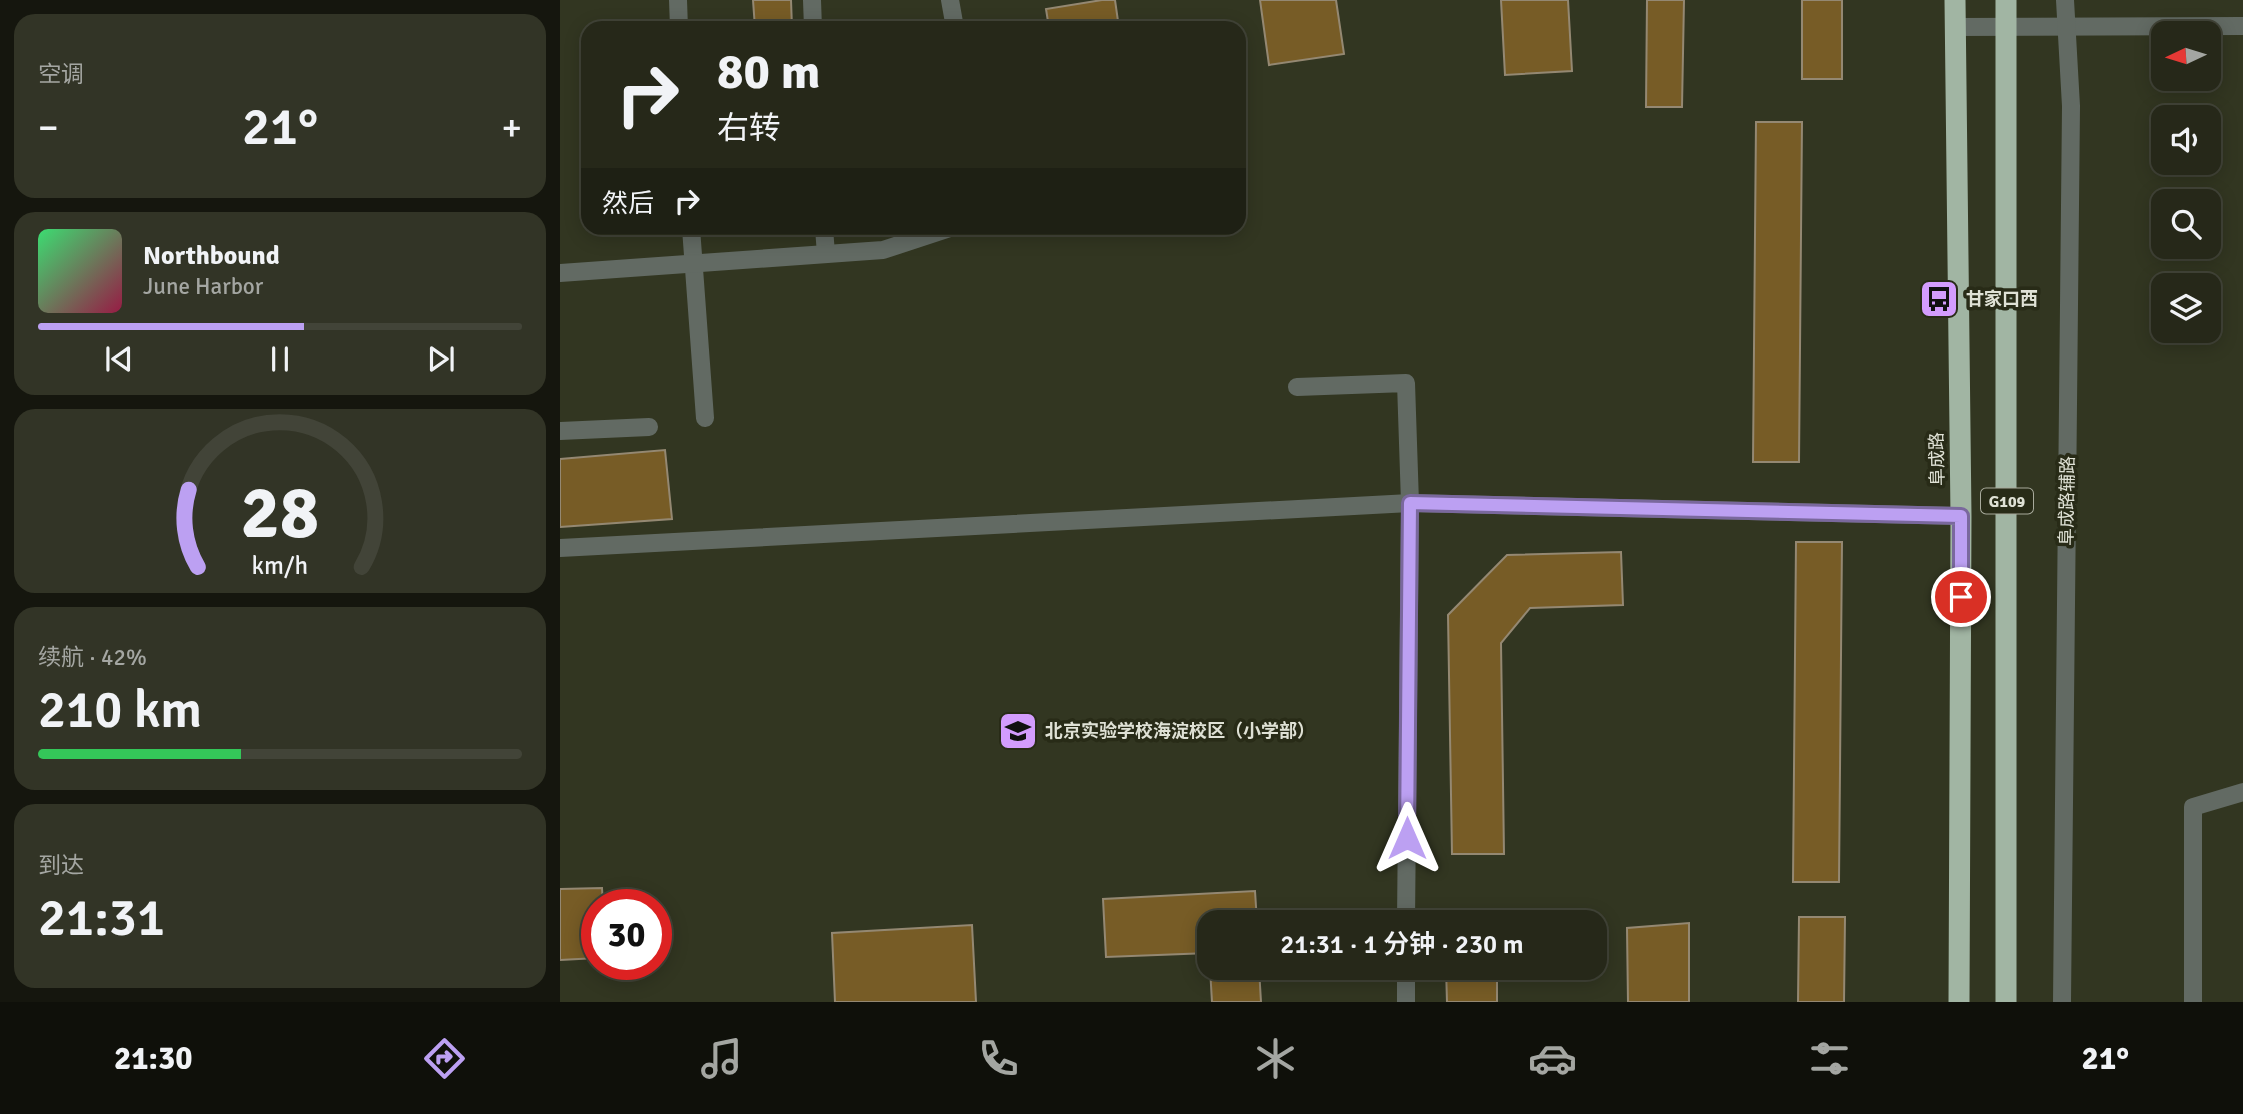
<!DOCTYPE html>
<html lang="zh">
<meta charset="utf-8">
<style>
:root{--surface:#262819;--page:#323426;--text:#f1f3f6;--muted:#a4a6a2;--line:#424438;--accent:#bca0f2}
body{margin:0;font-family:Signika,"Noto Sans SC",sans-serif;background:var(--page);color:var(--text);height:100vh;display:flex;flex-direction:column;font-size:26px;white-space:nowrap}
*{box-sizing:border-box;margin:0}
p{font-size:23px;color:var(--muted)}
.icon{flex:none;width:38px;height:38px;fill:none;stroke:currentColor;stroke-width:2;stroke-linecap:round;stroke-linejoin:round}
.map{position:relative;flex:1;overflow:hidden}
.panel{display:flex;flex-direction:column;gap:14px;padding:14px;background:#15160e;width:560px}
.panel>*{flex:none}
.banner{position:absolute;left:21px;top:21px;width:665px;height:214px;border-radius:21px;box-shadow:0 4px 18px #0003,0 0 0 2px var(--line);background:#262819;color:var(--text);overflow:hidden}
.needle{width:46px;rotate:266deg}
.controls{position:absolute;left:1591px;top:21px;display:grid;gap:14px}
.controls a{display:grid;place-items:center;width:70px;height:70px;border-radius:14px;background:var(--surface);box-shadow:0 4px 18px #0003,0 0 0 2px var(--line);font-size:35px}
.speed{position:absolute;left:21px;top:889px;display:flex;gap:14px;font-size:35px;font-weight:700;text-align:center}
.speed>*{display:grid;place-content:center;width:91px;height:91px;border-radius:50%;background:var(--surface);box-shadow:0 4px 18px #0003,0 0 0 2px var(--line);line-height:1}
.speed .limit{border:10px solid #d22;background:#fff;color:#111}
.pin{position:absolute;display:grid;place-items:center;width:60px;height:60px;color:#fff;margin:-30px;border:4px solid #fff;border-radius:50%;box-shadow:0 2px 7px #0007}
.me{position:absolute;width:77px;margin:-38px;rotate:0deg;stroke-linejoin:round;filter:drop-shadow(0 0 5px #0008)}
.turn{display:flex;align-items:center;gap:24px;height:147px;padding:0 21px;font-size:32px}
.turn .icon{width:91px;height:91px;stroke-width:2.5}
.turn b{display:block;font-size:49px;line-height:60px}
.then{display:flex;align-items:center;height:66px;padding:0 21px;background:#0003;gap:14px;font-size:26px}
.big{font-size:52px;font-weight:600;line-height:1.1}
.panel .tile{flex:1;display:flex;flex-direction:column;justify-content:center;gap:10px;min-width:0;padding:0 24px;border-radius:21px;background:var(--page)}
.panel .dial{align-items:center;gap:0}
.dial svg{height:182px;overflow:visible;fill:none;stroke:var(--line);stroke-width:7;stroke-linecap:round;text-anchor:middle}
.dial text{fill:var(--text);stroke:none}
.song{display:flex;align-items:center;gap:21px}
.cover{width:84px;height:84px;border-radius:10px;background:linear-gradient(135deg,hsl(140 70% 55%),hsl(340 70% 35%))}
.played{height:7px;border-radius:4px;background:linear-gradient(90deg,var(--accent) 55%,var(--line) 55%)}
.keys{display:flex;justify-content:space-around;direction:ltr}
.heat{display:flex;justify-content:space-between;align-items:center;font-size:38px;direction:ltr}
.charge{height:10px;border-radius:5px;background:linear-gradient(90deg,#34c759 42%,var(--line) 0)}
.trip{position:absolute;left:637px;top:910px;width:410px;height:70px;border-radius:21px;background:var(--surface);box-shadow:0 4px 18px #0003,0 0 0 2px var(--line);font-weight:600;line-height:70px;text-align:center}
.tab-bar{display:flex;height:112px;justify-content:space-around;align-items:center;background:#0f100a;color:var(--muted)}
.tab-bar .icon{width:49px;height:49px}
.tab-bar .selected{color:var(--accent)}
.tab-bar b{font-size:32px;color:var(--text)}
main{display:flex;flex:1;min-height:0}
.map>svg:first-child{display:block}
.building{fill:#775c26;stroke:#948872;stroke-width:2}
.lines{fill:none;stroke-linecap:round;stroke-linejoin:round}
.minor{stroke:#626a63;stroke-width:18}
.highway{stroke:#a1b5a3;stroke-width:21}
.route-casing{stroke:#7a689d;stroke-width:18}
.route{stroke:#bca0f2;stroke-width:12}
.labels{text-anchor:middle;stroke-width:7;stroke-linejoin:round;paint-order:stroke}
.shield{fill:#282b17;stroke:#a8aa9c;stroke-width:2}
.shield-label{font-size:16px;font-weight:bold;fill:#dfe1d5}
.poi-label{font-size:18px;font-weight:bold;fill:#dfe1d5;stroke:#282b17;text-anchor:start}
.street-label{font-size:18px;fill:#dfe1d5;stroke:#282b17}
</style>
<main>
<section class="panel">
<div class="tile"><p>空调</p>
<div class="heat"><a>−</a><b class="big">21°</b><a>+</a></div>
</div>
<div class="tile">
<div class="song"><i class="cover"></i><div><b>Northbound</b><p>June Harbor</p></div></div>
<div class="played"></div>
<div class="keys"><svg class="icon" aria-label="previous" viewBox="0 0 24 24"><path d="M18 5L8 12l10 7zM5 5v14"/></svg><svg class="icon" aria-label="pause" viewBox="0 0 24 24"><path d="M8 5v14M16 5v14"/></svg><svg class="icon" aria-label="next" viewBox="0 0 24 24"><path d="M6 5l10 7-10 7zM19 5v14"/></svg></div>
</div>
<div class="tile dial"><svg viewBox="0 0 100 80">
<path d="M14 69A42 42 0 1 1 86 69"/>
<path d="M14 69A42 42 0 0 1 10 35" stroke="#bca0f2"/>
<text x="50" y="56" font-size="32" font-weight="700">28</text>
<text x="50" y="72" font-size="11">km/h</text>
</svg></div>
<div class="tile"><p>续航 · 42%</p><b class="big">210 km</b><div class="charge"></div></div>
<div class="tile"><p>到达</p><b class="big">21:31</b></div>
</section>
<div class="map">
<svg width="1683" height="1002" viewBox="0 0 1683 1002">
<rect width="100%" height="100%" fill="#323621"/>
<!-- building -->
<g class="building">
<path d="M193,0H231L232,28H195Z"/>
<path d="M542,0H555L559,28H489L486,9Z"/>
<path d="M700,0H776L784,54L709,65Z"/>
<path d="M941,0H1008L1012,71L945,75Z"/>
<path d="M1087,0H1124L1122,107H1086Z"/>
<rect x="1242" y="0" width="40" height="79"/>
<path d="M1196,122H1242L1239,462H1193Z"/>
<path d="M105,450L112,519L0,527V459Z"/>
<path d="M1236,542H1282L1279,882H1233Z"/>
<path d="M1061,552L1063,605L970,608L941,643L944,854H892L888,615L947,555Z"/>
<path d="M42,888L43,905H37V958L0,960V889Z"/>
<path d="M695,891L697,922H649V953L546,957L543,899Z"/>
<rect x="885" y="915" width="52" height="7"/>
<path d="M1239,917H1285L1284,1002H1238Z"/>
<path d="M1129,923V1002H1068L1067,928Z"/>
<path d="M412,925L416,1002H275L272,933Z"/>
<path d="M650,968H699L701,1002H652Z"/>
<path d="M886,968H937V1002H887Z"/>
</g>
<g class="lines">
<!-- minor -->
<g class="minor">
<path d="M118,0L119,28"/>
<path d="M252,0L253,28"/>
<path d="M390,0L395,28"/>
<path d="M1394,27L1683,26"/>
<path d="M131,228L145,418"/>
<path d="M264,228L266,254"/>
<path d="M0,273L323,250L390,228"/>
<path d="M737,387L846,383L850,503L846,922"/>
<path d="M0,431L89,427"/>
<path d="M0,548L850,503L1401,516"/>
<path d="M846,1002V968"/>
<path d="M1502,1002L1511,106L1505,0"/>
<path d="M1633,1002V807L1683,792"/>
</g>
<!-- highway -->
<g class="highway">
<path d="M1395,0L1401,516L1399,1002"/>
<path d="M1446,0V1002"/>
</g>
</g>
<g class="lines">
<defs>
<path id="route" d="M847,838L850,503L1401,516V597"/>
</defs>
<!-- route casing -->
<use href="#route" class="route-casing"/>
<!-- route -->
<use href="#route" class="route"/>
</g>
<!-- icons -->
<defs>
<symbol id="bus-square" viewBox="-11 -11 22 22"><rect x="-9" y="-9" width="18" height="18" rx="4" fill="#d39cfd" stroke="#282b17"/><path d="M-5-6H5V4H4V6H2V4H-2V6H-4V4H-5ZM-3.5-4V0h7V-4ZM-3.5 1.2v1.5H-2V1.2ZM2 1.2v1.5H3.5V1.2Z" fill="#111"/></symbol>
<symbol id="school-square" viewBox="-11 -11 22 22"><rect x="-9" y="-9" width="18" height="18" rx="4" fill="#d39cfd" stroke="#282b17"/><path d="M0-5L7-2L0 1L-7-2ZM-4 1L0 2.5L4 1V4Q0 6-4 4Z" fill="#111"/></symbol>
</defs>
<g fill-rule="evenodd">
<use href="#bus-square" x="1357" y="277" width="44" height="44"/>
<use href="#school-square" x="436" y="709" width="44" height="44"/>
</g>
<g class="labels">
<!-- shield labels -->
<rect class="shield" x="1421" y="488.5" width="52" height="25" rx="5"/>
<g class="shield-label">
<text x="1447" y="507">G109</text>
</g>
<!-- poi labels -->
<g class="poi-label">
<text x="1406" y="305">甘家口西</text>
<text x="485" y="737">北京实验学校海淀校区（小学部）</text>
</g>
<!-- street labels -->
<g class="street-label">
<text transform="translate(1377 459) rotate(-91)" y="6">阜成路</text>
<text transform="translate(1507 501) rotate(-89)" y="6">阜成路辅路</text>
</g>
</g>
</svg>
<div class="controls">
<a><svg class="needle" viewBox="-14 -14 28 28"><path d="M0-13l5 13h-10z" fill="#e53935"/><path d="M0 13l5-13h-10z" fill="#a4a6a2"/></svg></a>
<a><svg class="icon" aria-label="sound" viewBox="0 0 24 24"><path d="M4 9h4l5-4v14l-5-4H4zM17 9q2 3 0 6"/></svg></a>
<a><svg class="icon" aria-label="search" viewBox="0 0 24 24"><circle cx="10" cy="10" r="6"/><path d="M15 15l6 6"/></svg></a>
<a><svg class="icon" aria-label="layers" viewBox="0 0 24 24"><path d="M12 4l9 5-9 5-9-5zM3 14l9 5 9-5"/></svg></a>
</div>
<div class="speed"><div class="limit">30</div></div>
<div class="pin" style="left:1401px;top:597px;background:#d93025"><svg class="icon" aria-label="arrive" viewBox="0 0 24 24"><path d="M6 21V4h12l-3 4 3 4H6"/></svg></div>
<svg class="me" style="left:847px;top:838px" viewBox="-20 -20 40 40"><path d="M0-17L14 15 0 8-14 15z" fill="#bca0f2" stroke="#fff" stroke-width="4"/></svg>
<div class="trip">21:31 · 1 分钟 · 230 m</div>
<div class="banner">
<div class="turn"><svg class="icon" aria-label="right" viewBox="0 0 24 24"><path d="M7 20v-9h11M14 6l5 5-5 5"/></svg><div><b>80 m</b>右转</div></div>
<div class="then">然后<svg class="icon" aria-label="right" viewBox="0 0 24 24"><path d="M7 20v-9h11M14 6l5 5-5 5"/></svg></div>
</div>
</div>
</main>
<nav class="tab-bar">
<b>21:30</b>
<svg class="icon selected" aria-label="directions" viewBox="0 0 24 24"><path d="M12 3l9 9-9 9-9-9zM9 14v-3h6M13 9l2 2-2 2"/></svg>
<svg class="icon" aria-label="music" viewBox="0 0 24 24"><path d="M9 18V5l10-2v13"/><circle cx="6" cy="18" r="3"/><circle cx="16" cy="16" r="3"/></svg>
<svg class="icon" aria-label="phone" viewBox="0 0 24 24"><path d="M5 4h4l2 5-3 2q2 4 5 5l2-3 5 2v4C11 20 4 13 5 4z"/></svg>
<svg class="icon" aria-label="climate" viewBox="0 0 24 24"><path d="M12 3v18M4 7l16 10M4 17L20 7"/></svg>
<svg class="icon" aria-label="car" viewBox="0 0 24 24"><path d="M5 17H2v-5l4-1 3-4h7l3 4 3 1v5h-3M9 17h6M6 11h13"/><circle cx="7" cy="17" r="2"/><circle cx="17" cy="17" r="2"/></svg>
<svg class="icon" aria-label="filters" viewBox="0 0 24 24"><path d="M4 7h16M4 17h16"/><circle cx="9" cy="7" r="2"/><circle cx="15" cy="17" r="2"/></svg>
<b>21°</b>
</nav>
